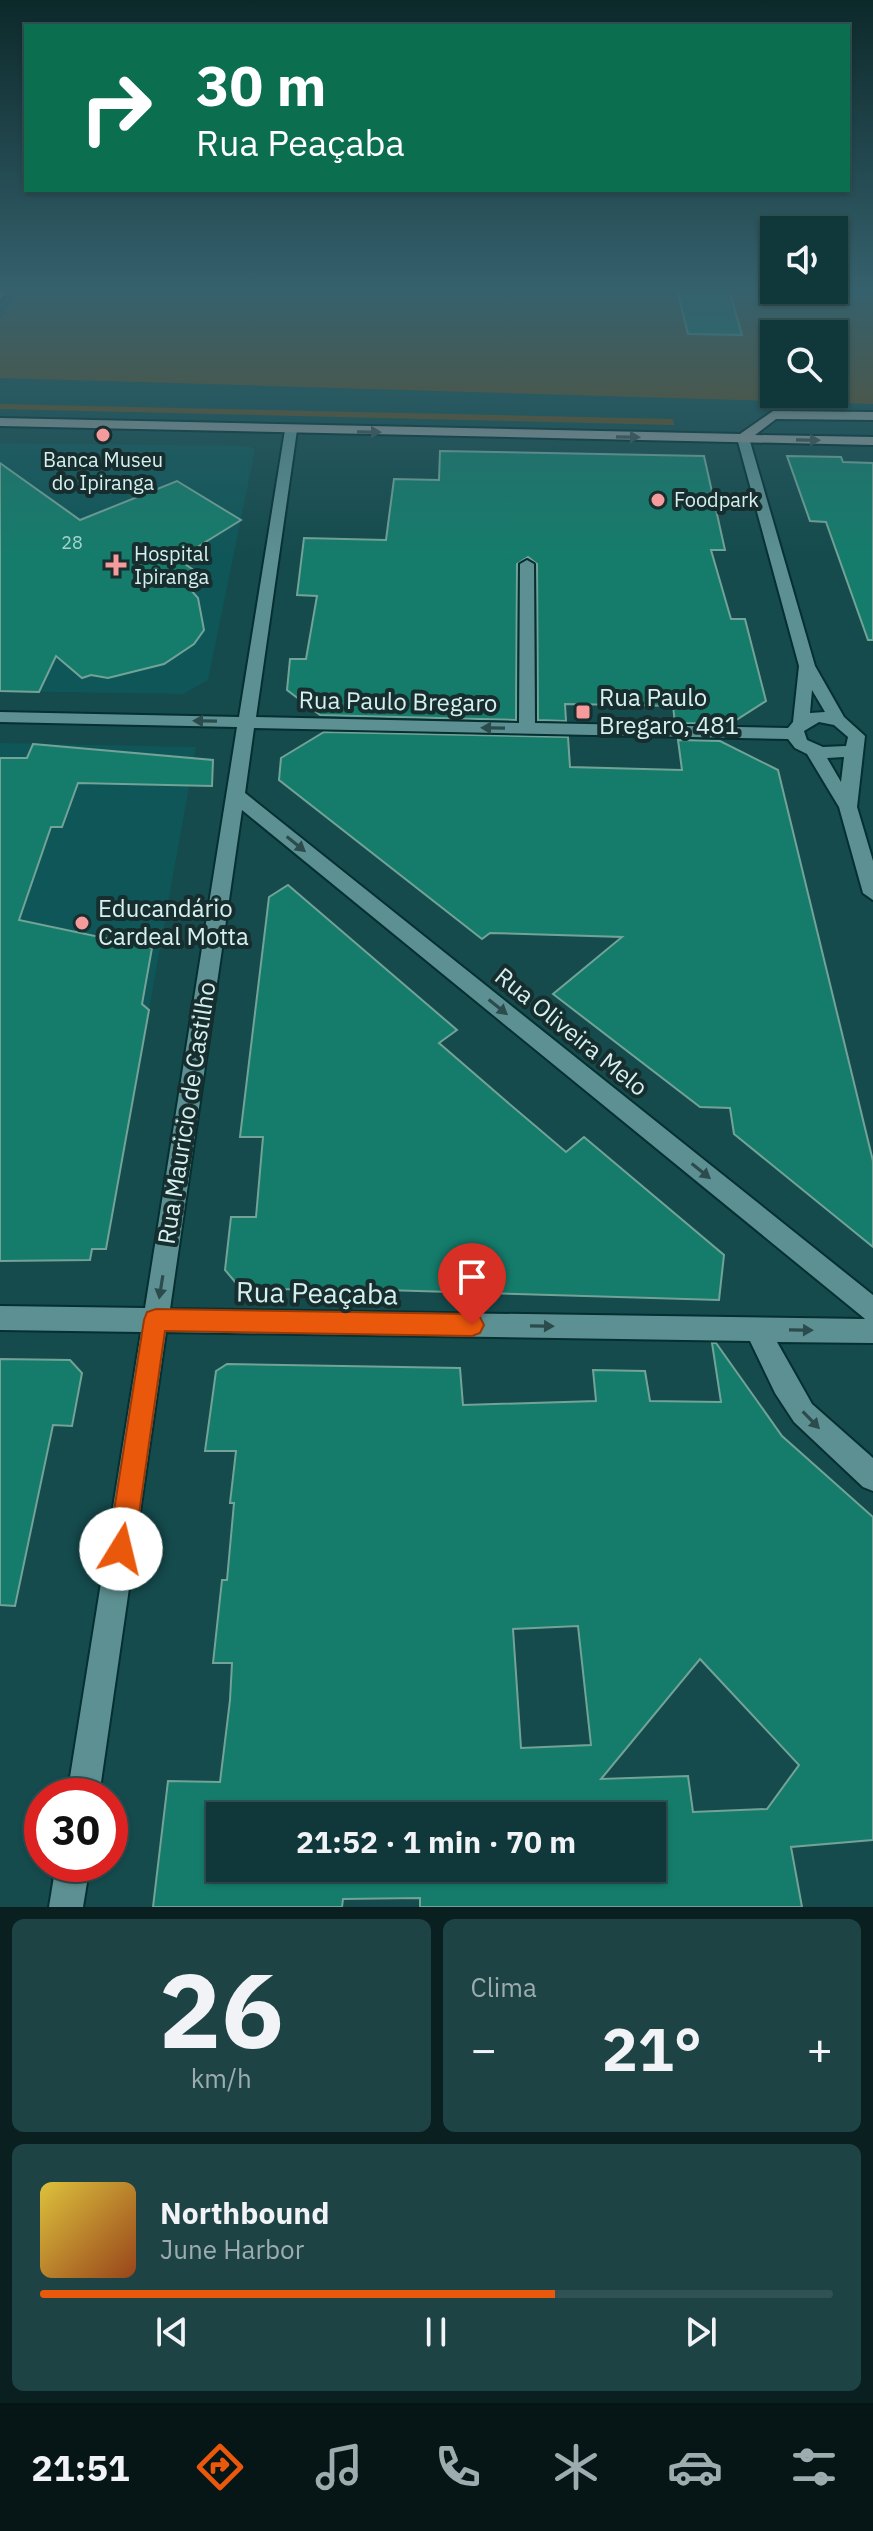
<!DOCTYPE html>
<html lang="pt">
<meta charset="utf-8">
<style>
:root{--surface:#10383a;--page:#1e4345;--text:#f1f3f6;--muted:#9cacaf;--line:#305254;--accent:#ea580c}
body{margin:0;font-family:"IBM Plex Sans",sans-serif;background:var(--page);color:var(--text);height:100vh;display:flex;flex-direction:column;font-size:30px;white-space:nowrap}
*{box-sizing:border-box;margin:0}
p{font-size:26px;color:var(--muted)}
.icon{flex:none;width:44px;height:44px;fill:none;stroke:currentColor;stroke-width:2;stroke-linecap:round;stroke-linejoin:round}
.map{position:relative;height:1907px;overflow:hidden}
.details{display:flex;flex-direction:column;gap:12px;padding:12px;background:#091f20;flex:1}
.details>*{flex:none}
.top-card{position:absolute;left:24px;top:24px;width:826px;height:168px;border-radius:0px;box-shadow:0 2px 6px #0004,0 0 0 2px var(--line);background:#0b6e4f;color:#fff;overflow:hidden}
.tools{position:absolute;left:760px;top:216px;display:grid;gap:16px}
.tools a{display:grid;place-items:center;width:88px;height:88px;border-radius:0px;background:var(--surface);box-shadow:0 2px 6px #0004,0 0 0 2px var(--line);font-size:40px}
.speed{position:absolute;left:24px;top:1778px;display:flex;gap:16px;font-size:40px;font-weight:700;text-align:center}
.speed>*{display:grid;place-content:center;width:104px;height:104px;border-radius:50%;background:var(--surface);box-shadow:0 2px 6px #0004,0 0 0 2px var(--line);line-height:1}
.speed .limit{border:12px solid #d22;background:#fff;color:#111}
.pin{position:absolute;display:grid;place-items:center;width:68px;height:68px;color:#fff;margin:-82px -34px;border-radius:50% 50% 50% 0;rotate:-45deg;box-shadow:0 0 8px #0007}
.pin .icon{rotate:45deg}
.me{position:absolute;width:88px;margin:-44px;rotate:9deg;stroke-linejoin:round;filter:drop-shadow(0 0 6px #0008)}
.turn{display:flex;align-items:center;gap:28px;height:168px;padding:0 40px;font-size:36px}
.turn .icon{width:104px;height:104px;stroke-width:2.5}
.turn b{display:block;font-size:56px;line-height:68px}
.big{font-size:60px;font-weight:700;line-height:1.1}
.details .card{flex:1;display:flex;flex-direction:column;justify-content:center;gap:12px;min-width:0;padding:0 28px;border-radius:12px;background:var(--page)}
.details .dial{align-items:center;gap:0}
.dial b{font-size:104px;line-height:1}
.song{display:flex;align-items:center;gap:24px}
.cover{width:96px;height:96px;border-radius:12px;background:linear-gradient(135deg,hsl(50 70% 55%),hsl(20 70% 35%))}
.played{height:8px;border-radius:4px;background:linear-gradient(90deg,var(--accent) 65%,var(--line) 65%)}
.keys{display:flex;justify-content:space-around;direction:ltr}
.heat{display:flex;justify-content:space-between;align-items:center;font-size:44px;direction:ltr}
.details .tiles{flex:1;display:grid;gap:12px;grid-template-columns:1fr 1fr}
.card:last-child{grid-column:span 2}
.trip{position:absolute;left:206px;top:1802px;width:460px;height:80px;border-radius:0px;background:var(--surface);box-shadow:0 2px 6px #0004,0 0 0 2px var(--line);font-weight:700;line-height:80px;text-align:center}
.tabs{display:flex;height:128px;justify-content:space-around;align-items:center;background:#061617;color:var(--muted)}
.tabs .icon{width:56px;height:56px}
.tabs .selected{color:var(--accent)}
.tabs b{font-size:36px;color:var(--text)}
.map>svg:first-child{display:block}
.built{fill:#0f5658}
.green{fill:#644b21;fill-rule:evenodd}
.building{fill:#157c6b;stroke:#73a398;stroke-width:2;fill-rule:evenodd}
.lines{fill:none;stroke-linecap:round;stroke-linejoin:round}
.street-casing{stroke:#052f31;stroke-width:4}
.secondary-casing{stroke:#052f31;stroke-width:4}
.street{fill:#5d9092;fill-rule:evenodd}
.secondary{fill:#889596;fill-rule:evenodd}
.oneway{fill:#3f5152}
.oneway2{fill:#2c4b4c}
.route{fill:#ea580c;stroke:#983908;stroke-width:2}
.poi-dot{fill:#f59b9c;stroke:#172d2e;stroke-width:3}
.labels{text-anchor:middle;stroke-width:8;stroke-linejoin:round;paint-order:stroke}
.far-number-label{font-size:18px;fill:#a5d3cf}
.far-poi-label{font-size:20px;fill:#d5f0f0;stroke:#172d2e;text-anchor:start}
.poi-label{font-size:24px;fill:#d5f0f0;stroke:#172d2e;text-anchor:start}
.street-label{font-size:24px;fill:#d5f0f0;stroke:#172d2e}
.near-street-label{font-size:28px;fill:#d5f0f0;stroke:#172d2e}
</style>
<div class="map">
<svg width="873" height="1907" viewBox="0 0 873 1907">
<rect width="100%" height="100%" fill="#154b4d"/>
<!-- built -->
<g class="built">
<path d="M0,443L249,446L255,450L208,680L183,694L0,691Z"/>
<path d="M0,743L196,747L114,1205L0,1090Z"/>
</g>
<!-- green -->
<g class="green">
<path d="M20,290H873V404L0,378V319ZM774,334H834V394H774Z"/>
<path d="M0,404L673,419L674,425L0,409Z"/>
</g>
<!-- building -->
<g class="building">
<path d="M677,290H729L742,335L688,334Z"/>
<path d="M440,451L704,456L725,550H711L731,619H745L766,701L730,724L675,723L673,706L628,705L565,704L566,721L538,720L537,564L528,557L517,564L516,720L320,715L287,690L290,659H306L317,596L297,595L304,538L386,540L394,479L439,480Z"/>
<path d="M787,456L841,457L843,462L873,463V640H868L826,522L810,521Z"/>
<path d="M0,463L80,520L177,481L241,520L178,559L209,581L189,588L198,598L204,630L194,644L164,664L108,678L91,675L82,678L56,656L39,692L0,691Z"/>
<path d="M324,732L568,737L570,767L644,769L682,770L678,740L720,741L778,770L873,1161V1247L734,1134L730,1108L700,1107L553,994L622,937L490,933L482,939L279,780L281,758Z"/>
<path d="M33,744L213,760L212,786L78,783L62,827H51L19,920L152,948L142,1004L149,1010L106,1249H92L90,1260L0,1261V758H27Z"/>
<path d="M288,885L457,1030L439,1043L506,1101L566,1152L584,1137L724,1255L719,1300L384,1290L241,1289L225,1270L231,1217H256L263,1137H240L269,897Z"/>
<path d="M712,1343H716L782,1436L873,1517V1840L791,1847L802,1907H420V1898L343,1899L342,1907H153L168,1781L220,1782L230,1700L232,1663H213L222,1580H227L234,1503H230L236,1451H205L216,1371L227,1364L460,1368L463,1405L596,1401L593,1370L645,1371L650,1401L721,1402ZM578,1626L591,1745L521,1748L513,1629ZM700,1659L799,1765L767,1809L693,1812L688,1776L601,1779ZM220,1816H652V1868H220Z"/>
<path d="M0,1359L70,1360L82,1373L72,1426L53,1425L15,1606L0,1605Z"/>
</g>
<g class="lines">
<defs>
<g id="street">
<path d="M291,426L297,430L256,717L519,723L520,564L527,560L534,564L535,723L788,728L793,722L799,666L737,438L743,434L749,438L815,666L844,717L865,736L857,807L873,861V900L863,893L839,807L807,754L795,748L788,739L254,728L245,793L873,1295V1343L777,1342L812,1404L873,1458V1491L863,1487L794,1422L775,1393L750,1341L166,1332L99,1796H67L141,1332L0,1330V1306L145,1308L237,727L0,722V712L239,717L285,430ZM812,690L825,712L810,713ZM819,722L834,725L848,737L846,746L823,747L807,740L804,731ZM844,757L841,782L827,758ZM242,810L864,1318L865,1319L170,1309Z"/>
<path d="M56,1864H90L83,1907H49Z"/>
</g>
<g id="secondary">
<path d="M0,290H9L0,299Z"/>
<path d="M773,411L873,412V420L776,419L755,435L873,437V445L0,426V418L740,434Z"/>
</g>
</defs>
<!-- street casing -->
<use href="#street" class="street-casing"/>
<!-- secondary casing -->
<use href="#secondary" class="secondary-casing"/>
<!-- street -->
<use href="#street" class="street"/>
<!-- secondary -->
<use href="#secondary" class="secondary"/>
</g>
<!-- one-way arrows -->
<defs><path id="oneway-solid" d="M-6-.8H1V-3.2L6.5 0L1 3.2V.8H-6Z" transform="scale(2)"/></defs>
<g class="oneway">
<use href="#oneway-solid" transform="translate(369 432) rotate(1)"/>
<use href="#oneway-solid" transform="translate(628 437) rotate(1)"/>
<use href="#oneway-solid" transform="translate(808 440) rotate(1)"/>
</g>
<g class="oneway2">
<use href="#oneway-solid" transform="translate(205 721) rotate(-179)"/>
<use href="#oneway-solid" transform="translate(493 728) rotate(-179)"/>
<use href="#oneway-solid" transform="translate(296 844) rotate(39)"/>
<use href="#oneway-solid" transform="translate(498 1007) rotate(39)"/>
<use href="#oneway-solid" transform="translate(701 1171) rotate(39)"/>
<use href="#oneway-solid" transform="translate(161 1287) rotate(99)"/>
<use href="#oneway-solid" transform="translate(542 1326) rotate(1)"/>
<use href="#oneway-solid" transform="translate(801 1330) rotate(1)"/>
<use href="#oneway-solid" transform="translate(811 1420) rotate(46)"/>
</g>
<!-- sky -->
<linearGradient id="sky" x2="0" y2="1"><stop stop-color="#0c292a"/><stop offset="0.52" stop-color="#35616d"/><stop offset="1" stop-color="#35616d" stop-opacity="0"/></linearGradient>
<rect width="873" height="557" fill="url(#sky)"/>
<!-- route -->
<path class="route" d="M156,1309L472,1314L480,1317L484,1325L480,1333L472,1336L165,1331L134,1549L130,1558L121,1562L112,1558L108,1549L144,1320L147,1312Z"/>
<!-- markers -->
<g class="poi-dot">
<circle cx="103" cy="435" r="8"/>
<circle cx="658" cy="500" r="8"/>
<path d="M112 553h8v8h8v8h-8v8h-8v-8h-8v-8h8z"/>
<rect x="575" y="704" width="16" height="16" rx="4"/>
<circle cx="82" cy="923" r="8"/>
</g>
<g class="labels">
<!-- far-number labels -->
<g class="far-number-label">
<text x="72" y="549">28</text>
</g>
<!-- far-poi labels -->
<g class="far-poi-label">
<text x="103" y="467" text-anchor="middle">Banca Museu<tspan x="103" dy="23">do Ipiranga</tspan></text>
<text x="674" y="507">Foodpark</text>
<text x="134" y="561">Hospital<tspan x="134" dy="23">Ipiranga</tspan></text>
</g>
<!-- poi labels -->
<g class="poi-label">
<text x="599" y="706">Rua Paulo<tspan x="599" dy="28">Bregaro, 481</tspan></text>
<text x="98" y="917">Educandário<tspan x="98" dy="28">Cardeal Motta</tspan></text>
</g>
<!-- street labels -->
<g class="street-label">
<text transform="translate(398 702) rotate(1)" y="8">Rua Paulo Bregaro</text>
<text transform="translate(571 1032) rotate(39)" y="8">Rua Oliveira Melo</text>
<text transform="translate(187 1113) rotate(-81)" y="8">Rua Mauricio de Castilho</text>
</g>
<!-- near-street labels -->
<g class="near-street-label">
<text transform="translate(317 1293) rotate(1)" y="10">Rua Peaçaba</text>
</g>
</g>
</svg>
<div class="tools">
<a><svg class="icon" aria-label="sound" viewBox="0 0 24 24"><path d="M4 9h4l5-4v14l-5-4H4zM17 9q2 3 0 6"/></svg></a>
<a><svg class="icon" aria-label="search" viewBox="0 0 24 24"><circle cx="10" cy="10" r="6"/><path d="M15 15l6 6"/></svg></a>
</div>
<div class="speed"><div class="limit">30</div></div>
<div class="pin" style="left:472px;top:1325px;background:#d93025"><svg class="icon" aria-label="arrive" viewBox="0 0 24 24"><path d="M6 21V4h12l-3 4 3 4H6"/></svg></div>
<svg class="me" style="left:121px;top:1549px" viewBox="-20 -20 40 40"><circle r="19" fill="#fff"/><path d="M0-13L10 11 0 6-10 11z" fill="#ea580c"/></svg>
<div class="trip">21:52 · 1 min · 70 m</div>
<div class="top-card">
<div class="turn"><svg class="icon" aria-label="right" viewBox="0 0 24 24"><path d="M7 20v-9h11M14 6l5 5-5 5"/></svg><div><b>30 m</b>Rua Peaçaba</div></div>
</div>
</div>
<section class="details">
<div class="tiles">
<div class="card dial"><b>26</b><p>km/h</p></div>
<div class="card"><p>Clima</p>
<div class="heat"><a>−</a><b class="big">21°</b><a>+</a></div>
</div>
<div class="card">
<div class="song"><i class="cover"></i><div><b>Northbound</b><p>June Harbor</p></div></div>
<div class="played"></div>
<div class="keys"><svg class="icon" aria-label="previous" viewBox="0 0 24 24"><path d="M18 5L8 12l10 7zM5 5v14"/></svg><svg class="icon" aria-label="pause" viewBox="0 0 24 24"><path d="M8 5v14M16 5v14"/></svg><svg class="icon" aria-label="next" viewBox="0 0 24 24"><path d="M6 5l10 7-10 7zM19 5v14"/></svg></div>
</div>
</div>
</section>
<nav class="tabs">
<b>21:51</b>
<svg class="icon selected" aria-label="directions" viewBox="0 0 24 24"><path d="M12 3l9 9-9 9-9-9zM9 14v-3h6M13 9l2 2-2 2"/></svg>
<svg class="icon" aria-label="music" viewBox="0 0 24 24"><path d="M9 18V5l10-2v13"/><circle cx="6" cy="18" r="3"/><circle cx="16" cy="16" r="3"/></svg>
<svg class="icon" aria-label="phone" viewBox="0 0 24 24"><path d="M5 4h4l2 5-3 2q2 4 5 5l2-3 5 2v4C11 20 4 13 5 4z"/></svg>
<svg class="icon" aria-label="climate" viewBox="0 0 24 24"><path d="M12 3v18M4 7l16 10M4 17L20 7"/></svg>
<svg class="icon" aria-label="car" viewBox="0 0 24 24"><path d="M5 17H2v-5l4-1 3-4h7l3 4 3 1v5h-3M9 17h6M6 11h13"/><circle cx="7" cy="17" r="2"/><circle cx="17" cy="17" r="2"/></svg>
<svg class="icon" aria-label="filters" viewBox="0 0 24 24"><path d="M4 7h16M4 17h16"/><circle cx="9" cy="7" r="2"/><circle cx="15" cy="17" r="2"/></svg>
</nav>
